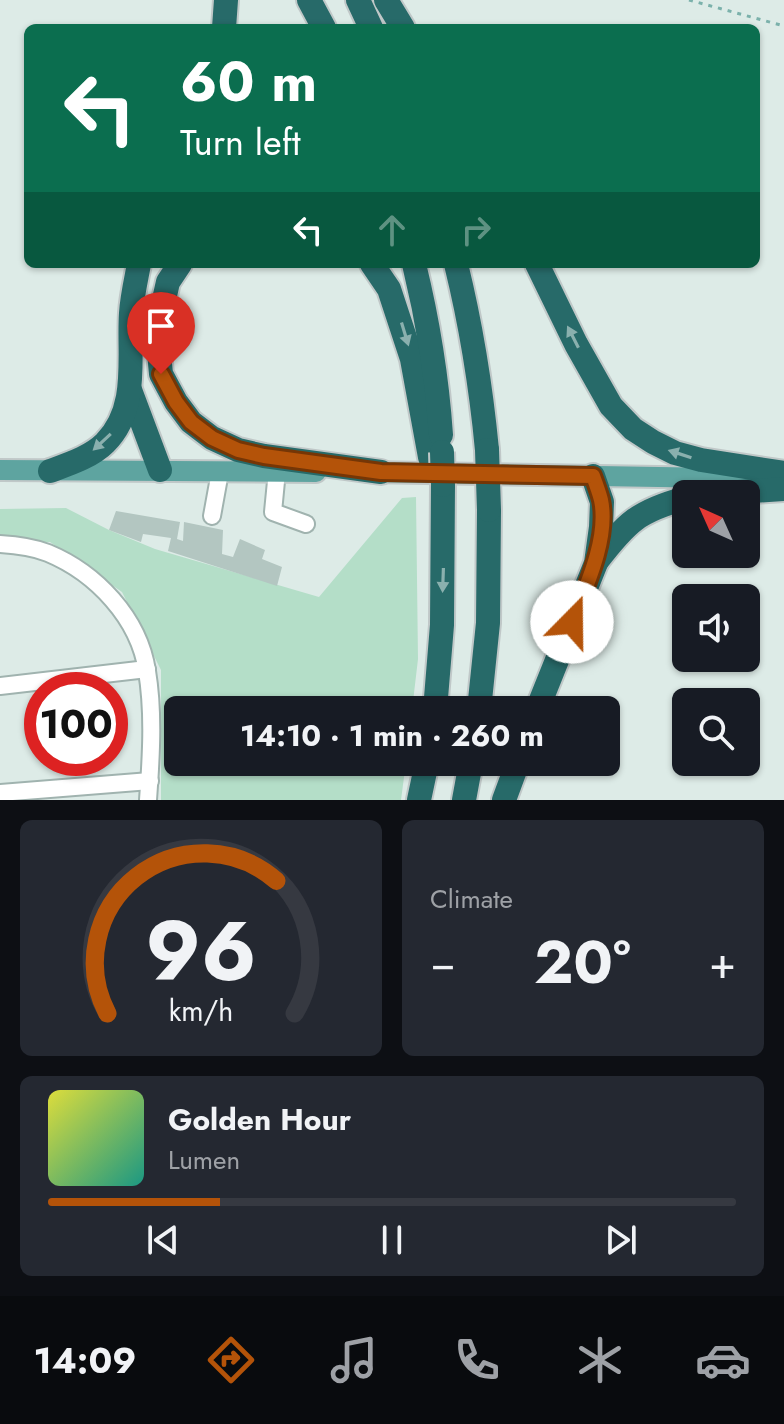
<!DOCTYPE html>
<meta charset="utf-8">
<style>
:root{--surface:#171b24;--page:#242831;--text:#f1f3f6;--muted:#9ea1a6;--line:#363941;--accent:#b45309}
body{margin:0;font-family:Jost,sans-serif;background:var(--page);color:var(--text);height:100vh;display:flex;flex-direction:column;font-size:30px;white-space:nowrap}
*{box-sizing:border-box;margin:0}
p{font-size:26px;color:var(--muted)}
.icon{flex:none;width:44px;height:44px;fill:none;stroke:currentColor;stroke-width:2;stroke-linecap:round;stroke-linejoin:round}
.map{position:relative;height:800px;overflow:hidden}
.side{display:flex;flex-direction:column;gap:20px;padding:20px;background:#0d0f14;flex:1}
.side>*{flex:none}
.hud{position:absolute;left:24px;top:24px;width:736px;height:244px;border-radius:12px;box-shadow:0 2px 6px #0004;background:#0b6e4f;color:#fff;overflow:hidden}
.needle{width:52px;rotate:315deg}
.tools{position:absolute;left:672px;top:480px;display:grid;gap:16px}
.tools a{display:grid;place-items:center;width:88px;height:88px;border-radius:12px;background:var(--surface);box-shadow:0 2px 6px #0004;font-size:40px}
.speed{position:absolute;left:24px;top:672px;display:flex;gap:16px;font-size:40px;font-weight:700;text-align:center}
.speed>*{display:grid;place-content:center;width:104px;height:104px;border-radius:50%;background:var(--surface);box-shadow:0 2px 6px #0004;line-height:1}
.speed .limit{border:12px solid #d22;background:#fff;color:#111}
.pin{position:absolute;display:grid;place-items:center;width:68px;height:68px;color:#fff;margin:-82px -34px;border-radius:50% 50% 50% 0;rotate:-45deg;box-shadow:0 0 8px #0007}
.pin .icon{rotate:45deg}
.me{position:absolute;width:88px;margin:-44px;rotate:22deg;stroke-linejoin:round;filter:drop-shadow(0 0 6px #0008)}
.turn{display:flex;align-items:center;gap:28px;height:168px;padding:0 24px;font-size:36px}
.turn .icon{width:104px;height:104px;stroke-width:2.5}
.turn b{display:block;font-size:56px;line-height:68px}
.lanes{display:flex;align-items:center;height:76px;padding:0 24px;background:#0003;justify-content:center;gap:40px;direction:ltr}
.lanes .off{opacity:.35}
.big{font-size:60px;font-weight:700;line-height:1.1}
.side .widget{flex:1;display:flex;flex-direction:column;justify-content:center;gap:12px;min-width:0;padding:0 28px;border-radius:12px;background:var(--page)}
.side .dial{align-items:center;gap:0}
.dial svg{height:208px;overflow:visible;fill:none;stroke:var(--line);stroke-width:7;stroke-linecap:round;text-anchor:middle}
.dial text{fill:var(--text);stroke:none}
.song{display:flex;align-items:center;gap:24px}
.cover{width:96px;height:96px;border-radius:12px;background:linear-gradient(135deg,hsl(60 70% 55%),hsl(170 70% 35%))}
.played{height:8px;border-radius:4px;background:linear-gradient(90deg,var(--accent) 25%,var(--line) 25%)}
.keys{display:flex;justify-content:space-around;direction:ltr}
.heat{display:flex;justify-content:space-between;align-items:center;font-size:44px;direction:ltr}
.side .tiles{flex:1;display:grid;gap:20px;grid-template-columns:1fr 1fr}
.widget:last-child{grid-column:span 2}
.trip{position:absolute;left:164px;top:696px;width:456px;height:80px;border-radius:12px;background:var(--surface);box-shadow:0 2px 6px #0004;font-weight:700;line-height:80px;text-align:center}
.tabs{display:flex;height:128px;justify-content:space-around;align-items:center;background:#090b0e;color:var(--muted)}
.tabs .icon{width:56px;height:56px}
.tabs .current{color:var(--accent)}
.tabs b{font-size:36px;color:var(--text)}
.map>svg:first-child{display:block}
.green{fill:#b4dec8}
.building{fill:#b3c6c1}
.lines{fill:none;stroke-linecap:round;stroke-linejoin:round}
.minor-casing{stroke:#a0b3af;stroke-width:20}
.major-casing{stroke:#c0c8c8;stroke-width:24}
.highway-casing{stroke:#c0c8c8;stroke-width:28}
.path{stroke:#7bb1ab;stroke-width:3;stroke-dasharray:4 6;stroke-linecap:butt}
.minor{stroke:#fff;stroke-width:16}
.major{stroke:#5ea4a0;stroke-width:20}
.highway{stroke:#276a69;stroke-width:24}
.highway-bridge-casing{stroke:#c0c8c8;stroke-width:28;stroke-linecap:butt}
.highway-bridge{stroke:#276a69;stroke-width:24}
.oneway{fill:#8ab0ae}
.route-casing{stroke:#753606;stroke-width:20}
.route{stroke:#b45309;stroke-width:14}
</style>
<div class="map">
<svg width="784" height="800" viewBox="0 0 784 800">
<rect width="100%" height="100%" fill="#ddebe7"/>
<!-- green -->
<path class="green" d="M416,497L418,659L412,710H178V762H406L401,800H161V670L122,592L50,542H0V509L66,508L109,530L155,549L319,597L402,498Z"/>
<!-- building -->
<path class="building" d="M116,511L180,522L177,539L183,541L184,522L223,530L222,554L233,557L240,539L265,550L262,559L282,567L277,586L168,551L171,538L143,534L141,542L109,530Z"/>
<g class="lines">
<defs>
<g id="minor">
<path d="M277,471L273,512L306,524"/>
<path d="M212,516L220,472"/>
<path d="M0,544C17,545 33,547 48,553C96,573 139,618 147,671C154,713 151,758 148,800"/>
<path d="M0,686L147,669"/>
<path d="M0,793L150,781"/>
</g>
<g id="major">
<path d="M0,470L316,472"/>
<path d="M368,472L772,479"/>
</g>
<g id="highway">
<path d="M309,0L324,28"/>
<path d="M358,0L371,28"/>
<path d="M386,0L403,28"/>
<path d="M224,28L226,0"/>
<path d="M180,264L168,282L157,331L161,374L176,402L191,422L212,438L238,450L264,456L381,472"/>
<path d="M372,264L389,289L412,359L430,457"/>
<path d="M414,264C428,321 437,377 441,435"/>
<path d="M456,264C471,325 481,387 487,450"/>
<path d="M537,264L576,344L611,406L633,429L653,442L675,453L701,460L784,473"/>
<path d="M130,390L160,470"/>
<path d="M50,471C69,464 91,457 105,443C140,408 128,356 131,313C132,297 136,280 139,264"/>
<path d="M709,494L784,489"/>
<path d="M597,561C627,522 638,511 686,498"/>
<path d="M435,710L442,625L443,485"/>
<path d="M479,710L488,623L489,510"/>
<path d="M537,710L596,563L601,527L602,502L593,476"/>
<path d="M419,800L427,762"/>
<path d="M464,800L471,762"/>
<path d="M504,800L518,762"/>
</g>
</defs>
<!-- minor casing -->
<use href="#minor" class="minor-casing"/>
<!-- major casing -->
<use href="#major" class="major-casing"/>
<!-- highway casing -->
<use href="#highway" class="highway-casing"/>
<!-- path -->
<path class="path" d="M689,0L784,26"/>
<!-- minor -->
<use href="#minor" class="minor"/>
<!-- major -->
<use href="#major" class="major"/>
<!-- highway -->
<use href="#highway" class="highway"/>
<defs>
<g id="highway-bridge">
<path d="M487,450L489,510"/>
<path d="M442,452L443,485"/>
</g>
</defs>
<!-- highway-bridge casing -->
<use href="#highway-bridge" class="highway-bridge-casing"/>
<!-- highway-bridge -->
<use href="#highway-bridge" class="highway-bridge"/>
</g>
<!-- one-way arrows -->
<defs><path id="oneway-solid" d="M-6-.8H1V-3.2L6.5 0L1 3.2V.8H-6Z" transform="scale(2)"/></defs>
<g class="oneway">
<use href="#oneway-solid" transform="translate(405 334) rotate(73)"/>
<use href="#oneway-solid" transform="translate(573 337) rotate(-117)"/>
<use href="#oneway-solid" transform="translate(102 442) rotate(137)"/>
<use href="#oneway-solid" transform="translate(680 454) rotate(-162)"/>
<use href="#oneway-solid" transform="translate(443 580) rotate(92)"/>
</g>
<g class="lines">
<defs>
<path id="route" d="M161,374L176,402L191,422L212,438L238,450L264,456L381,472L593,476C596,484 599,492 601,500C609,538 586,587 572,622"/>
</defs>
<!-- route casing -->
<use href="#route" class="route-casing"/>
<!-- route -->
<use href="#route" class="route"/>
</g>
</svg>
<div class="tools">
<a><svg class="needle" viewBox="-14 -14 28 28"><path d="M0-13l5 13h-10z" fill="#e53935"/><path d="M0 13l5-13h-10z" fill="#9ea1a6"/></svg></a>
<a><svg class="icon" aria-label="sound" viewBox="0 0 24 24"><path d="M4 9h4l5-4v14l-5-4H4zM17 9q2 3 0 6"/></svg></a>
<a><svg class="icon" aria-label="search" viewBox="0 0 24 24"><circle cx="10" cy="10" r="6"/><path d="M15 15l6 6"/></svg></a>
</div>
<div class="speed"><div class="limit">100</div></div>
<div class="pin" style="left:161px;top:374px;background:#d93025"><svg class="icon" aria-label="arrive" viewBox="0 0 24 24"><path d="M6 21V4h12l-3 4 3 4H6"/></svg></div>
<svg class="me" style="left:572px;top:622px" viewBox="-20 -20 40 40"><circle r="19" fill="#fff"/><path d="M0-13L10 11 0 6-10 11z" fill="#b45309"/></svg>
<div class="trip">14:10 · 1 min · 260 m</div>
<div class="hud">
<div class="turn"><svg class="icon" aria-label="left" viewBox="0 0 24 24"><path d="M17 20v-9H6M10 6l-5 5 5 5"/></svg><div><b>60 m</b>Turn left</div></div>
<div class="lanes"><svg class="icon" aria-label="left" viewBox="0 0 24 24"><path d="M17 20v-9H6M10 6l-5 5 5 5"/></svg><svg class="icon off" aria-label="ahead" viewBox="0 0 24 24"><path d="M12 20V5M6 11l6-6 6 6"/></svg><svg class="icon off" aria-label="right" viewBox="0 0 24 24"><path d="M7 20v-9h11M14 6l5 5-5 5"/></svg></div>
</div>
</div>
<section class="side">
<div class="tiles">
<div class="widget dial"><svg viewBox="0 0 100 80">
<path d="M14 69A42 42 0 1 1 86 69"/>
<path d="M14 69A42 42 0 0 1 79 18" stroke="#b45309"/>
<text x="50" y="56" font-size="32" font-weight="700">96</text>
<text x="50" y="72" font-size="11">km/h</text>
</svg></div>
<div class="widget"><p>Climate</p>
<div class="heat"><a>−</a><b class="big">20°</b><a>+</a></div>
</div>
<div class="widget">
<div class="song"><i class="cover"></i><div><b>Golden Hour</b><p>Lumen</p></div></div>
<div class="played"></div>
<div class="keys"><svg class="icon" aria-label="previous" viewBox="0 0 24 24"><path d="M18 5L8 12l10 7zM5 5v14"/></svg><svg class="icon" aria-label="pause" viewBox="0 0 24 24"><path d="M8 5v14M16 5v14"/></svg><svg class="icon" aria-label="next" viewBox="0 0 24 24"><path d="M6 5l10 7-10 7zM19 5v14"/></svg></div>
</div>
</div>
</section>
<nav class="tabs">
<b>14:09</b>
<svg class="icon current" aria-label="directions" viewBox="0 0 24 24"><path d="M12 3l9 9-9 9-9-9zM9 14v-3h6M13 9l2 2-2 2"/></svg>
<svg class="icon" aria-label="music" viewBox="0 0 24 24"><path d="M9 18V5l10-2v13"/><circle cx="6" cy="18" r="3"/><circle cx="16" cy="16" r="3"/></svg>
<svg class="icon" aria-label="phone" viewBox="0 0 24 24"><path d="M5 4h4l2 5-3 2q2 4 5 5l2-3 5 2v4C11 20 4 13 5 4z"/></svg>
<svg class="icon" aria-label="climate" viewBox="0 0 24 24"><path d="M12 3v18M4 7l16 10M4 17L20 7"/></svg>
<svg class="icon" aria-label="car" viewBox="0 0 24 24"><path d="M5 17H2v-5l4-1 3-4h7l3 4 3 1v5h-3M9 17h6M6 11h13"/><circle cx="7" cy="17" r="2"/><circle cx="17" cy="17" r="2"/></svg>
</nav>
